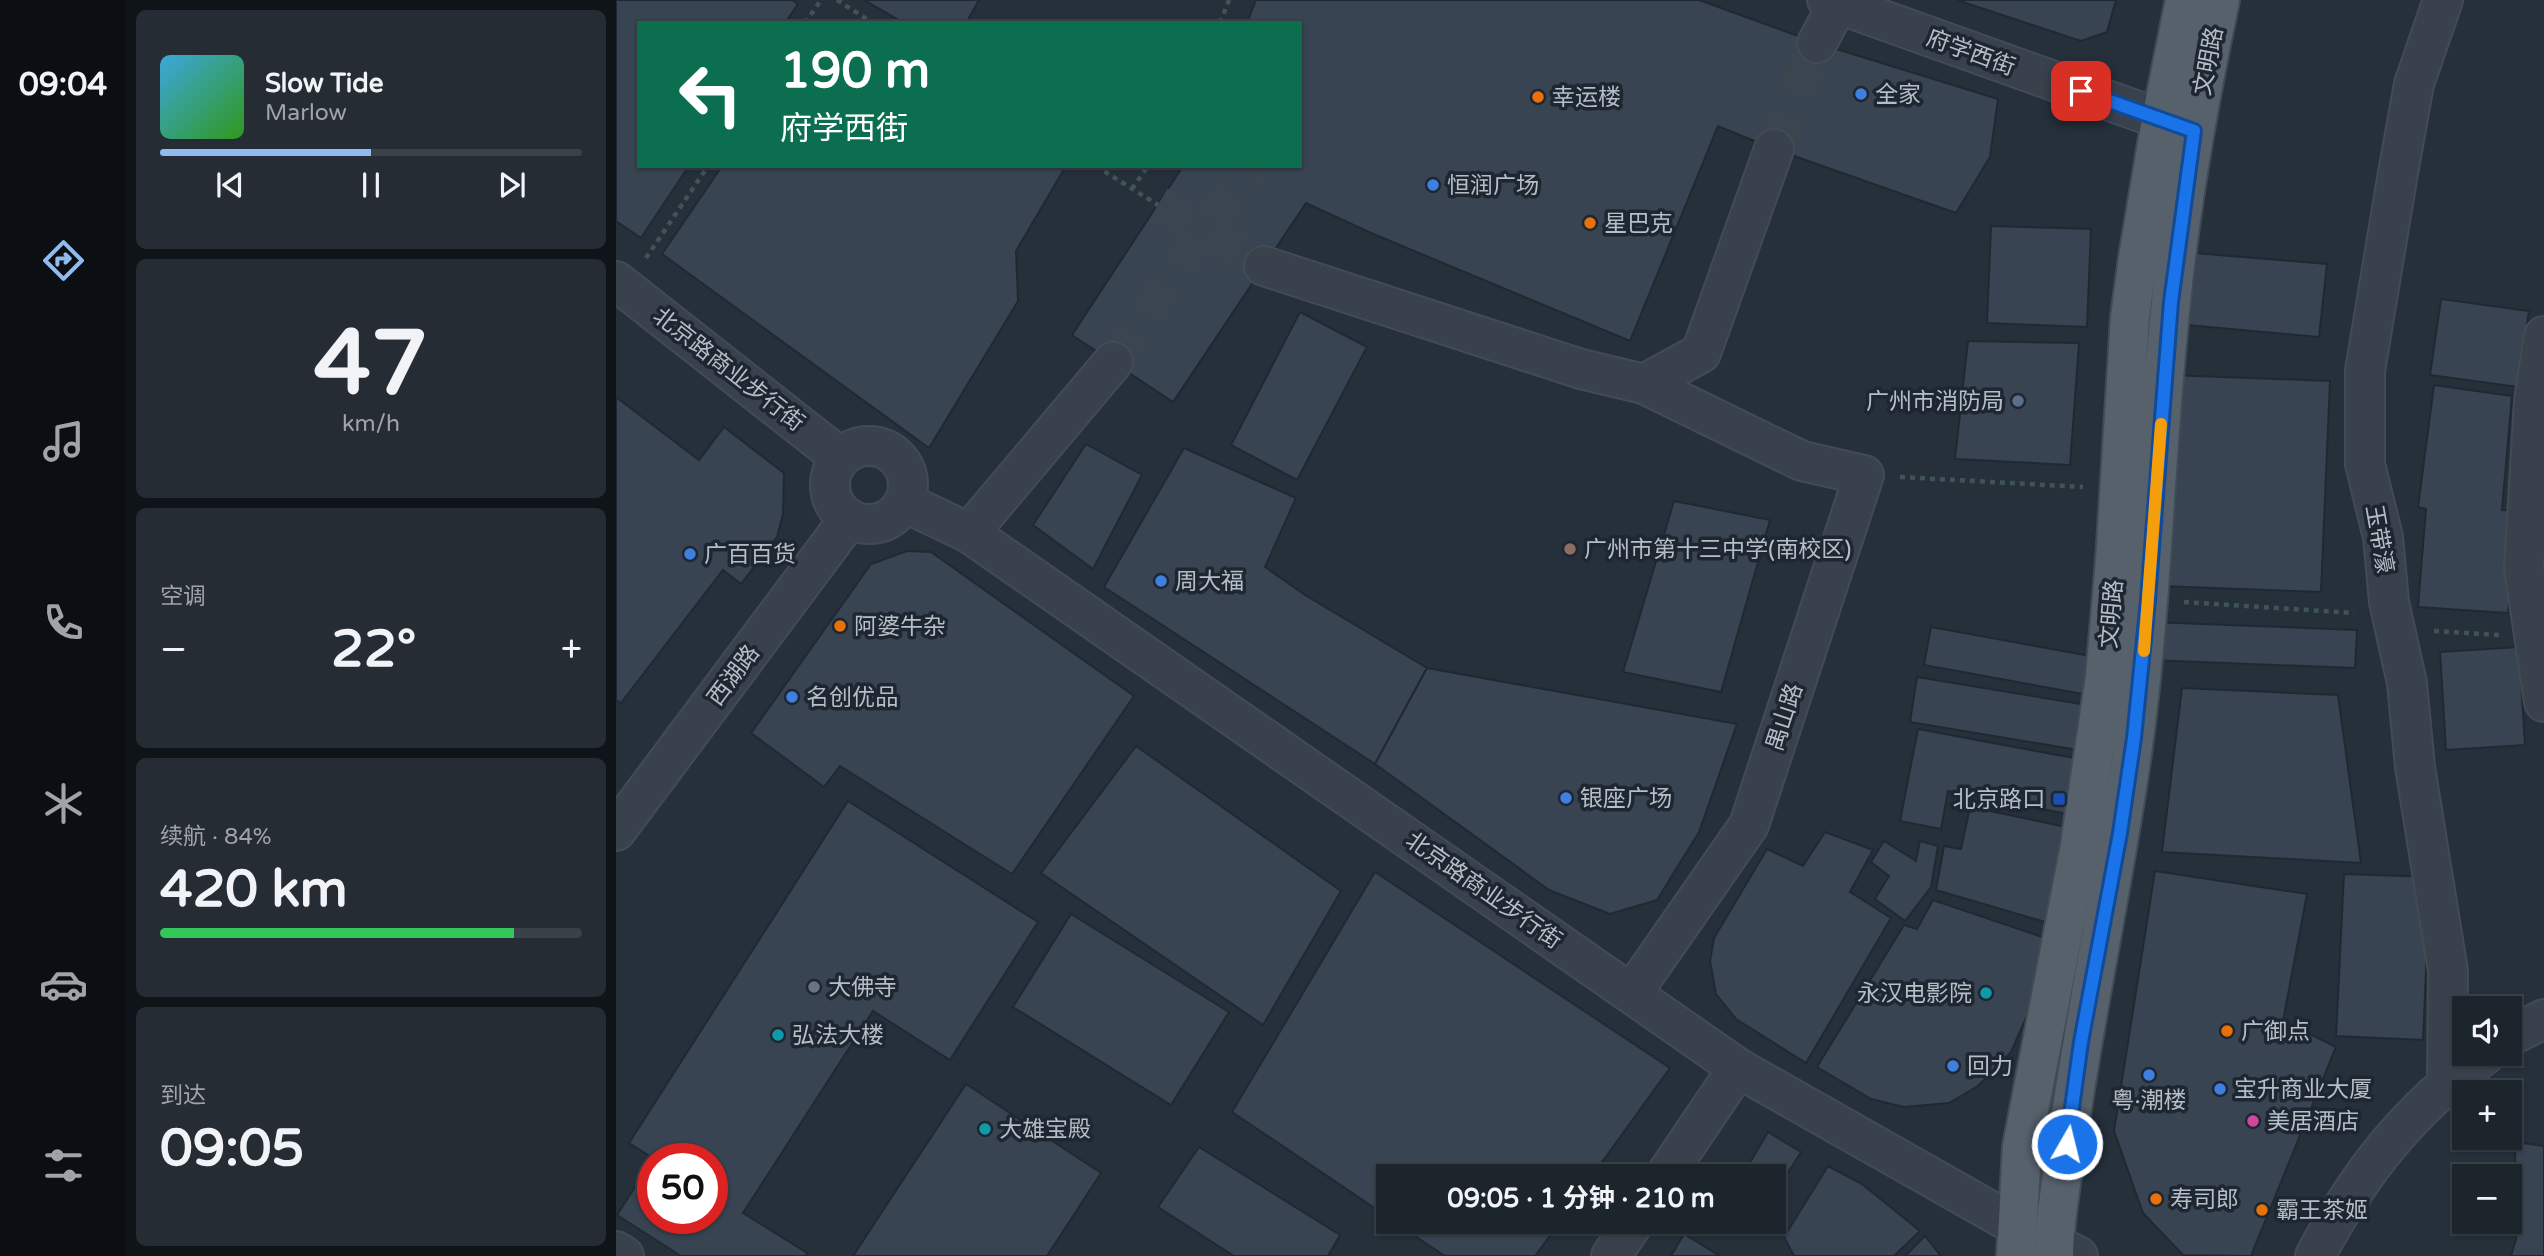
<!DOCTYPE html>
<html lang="zh">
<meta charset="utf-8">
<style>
:root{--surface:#1c242c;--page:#252c34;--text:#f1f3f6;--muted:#a0a4a9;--line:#3a4148;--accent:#90bbf0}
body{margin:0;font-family:"Varela Round","Noto Sans SC",sans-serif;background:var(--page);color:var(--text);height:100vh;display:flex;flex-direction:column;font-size:26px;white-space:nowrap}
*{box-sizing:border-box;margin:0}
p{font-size:23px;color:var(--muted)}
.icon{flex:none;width:38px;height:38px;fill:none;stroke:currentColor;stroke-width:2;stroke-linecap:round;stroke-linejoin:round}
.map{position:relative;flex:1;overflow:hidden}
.sheet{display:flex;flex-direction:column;gap:10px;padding:10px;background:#0f1418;width:490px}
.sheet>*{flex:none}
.guide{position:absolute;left:21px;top:21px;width:665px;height:147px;border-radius:0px;box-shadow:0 2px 5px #0004,0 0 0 2px var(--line);background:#0b6e4f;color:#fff;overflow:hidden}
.buttons{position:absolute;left:1836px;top:996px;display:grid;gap:14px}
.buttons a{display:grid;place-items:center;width:70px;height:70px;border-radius:0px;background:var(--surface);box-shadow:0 2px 5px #0004,0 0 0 2px var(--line);font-size:35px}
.speed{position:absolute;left:21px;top:1143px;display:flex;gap:14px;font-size:35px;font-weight:700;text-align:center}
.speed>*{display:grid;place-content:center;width:91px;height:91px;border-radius:50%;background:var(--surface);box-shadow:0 2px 5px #0004,0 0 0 2px var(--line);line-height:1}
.speed .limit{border:10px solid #d22;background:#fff;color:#111}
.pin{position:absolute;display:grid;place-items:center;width:60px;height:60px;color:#fff;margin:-30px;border-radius:14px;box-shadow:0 4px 10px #0006}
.me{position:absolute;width:77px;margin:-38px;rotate:8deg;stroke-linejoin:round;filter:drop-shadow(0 0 5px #0008)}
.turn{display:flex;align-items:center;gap:24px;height:147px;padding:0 28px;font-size:32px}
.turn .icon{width:91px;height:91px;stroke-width:2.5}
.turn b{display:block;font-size:49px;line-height:60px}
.big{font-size:52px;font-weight:700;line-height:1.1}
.sheet .widget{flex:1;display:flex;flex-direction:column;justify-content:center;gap:10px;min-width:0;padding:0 24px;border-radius:10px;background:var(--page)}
.sheet .dial{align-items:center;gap:0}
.dial b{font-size:91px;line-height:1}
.song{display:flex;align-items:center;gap:21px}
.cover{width:84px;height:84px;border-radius:10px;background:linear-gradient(135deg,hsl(200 70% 55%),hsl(110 70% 35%))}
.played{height:7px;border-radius:4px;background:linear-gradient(90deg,var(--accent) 50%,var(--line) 50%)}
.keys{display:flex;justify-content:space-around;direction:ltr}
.heat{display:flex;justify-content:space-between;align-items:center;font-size:38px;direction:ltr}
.charge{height:10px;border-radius:5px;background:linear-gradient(90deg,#34c759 84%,var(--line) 0)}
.trip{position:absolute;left:760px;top:1164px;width:410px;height:70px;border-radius:0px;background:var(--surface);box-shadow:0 2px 5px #0004,0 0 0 2px var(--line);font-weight:700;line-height:70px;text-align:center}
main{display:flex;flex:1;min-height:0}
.tab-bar{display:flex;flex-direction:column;width:126px;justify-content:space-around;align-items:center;background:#0b0e12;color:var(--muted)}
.tab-bar .icon{width:49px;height:49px}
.tab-bar .active{color:var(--accent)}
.tab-bar b{font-size:32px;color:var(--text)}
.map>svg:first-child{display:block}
.building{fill:#384452;stroke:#202933;stroke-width:2}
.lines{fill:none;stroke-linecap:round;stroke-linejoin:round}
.minor-tunnel{stroke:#3b4550;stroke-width:38;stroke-dasharray:38 19;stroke-linecap:butt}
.minor-casing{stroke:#424b55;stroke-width:42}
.major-casing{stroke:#424b55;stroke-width:42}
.path{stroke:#405455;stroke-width:4.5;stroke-dasharray:5 5;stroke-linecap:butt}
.minor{stroke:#39424c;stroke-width:38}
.major{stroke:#57616c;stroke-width:38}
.route-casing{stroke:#114b97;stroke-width:18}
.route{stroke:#1a73e8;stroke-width:12}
.slow{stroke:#f59e0b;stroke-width:12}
.shop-dot{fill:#3f7fe0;stroke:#1e2731;stroke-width:2.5}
.food-dot{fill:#e8710a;stroke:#1e2731;stroke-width:2.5}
.service-dot{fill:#5c6f8a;stroke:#1e2731;stroke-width:2.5}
.education-dot{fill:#8d6e63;stroke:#1e2731;stroke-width:2.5}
.transit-dot{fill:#1a4fb4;stroke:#1e2731;stroke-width:2.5}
.worship-dot{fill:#6b7280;stroke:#1e2731;stroke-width:2.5}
.culture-dot{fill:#0f9aa8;stroke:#1e2731;stroke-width:2.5}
.hotel-dot{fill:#d1479c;stroke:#1e2731;stroke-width:2.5}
.labels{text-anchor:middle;stroke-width:7;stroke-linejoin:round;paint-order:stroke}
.street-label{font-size:23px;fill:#b5bdc7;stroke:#1e2731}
.poi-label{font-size:23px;fill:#b5bdc7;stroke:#1e2731;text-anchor:start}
</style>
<main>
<nav class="tab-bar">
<b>09:04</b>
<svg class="icon active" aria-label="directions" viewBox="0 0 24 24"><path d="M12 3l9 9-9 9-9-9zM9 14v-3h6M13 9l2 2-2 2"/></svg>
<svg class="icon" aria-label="music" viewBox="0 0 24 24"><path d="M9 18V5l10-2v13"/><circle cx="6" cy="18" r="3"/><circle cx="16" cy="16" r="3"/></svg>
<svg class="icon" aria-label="phone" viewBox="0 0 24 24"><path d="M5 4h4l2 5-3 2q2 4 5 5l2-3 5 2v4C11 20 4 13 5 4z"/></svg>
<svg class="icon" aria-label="climate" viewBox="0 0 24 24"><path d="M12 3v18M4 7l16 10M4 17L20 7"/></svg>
<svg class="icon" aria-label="car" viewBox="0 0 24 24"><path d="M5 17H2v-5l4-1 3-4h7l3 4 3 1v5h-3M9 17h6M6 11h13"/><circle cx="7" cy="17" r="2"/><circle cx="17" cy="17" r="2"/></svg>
<svg class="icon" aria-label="filters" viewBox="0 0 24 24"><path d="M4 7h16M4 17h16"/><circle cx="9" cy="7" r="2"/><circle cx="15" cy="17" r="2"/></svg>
</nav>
<section class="sheet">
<div class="widget">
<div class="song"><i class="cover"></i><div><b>Slow Tide</b><p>Marlow</p></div></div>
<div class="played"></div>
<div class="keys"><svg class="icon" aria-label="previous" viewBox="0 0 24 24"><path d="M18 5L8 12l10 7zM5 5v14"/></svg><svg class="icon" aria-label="pause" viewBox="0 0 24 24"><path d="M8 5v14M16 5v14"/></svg><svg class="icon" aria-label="next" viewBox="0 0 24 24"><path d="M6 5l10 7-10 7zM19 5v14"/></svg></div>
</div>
<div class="widget dial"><b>47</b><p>km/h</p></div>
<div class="widget"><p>空调</p>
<div class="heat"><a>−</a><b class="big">22°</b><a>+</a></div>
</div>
<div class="widget"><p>续航 · 84%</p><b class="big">420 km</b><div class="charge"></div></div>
<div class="widget"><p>到达</p><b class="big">09:05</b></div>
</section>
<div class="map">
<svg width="1928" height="1256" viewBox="0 0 1928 1256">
<rect width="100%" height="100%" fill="#25303b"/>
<!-- building -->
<g class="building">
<path d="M0,0H176L182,4L169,23H23V166H73L25,238L0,221Z"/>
<path d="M248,0H363L350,23H288Z"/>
<path d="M640,0H1083L1201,43L1382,99L1374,157L1340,213L1158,149L1102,126L1014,341L755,233L690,203L557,402L456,335L567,166H684V23H631Z"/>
<path d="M1341,0H1500L1491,32L1465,41Z"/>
<path d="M106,166H450L400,251L402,301L313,448L46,254Z"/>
<path d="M1375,226L1475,229L1471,327L1371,323Z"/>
<path d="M1578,253L1711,264L1703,337L1571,325Z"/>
<path d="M1825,299L1913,311L1902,387L1814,375Z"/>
<path d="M684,312L751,347L681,480L615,445Z"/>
<path d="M1352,341L1463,343L1454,465L1339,459Z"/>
<path d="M1553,375L1714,381L1705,592L1544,586Z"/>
<path d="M1818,385L1896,396L1886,510L1902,511L1892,613L1802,607L1810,509L1802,507Z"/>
<path d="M0,397L83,460L108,427L168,473L167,514L161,537L125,584L107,570L5,703L0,700Z"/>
<path d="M470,444L526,475L477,569L417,525Z"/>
<path d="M568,448L680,498L649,567L689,595L811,668L759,764L488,587Z"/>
<path d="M1058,501L1154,520L1105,692L1007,672Z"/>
<path d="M291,551L315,552L518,696L396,874L224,766L208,787L135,733L255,564Z"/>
<path d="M1535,622L1741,630L1739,668L1534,660Z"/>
<path d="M1315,627L1474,656L1467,694L1308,665Z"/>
<path d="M1903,647L1909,745L1830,750L1824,652Z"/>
<path d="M811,668L1121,724L1083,832L1041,900L994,914L933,890L759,764Z"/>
<path d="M1301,677L1471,705L1462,750L1294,722Z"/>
<path d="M1566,688L1722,695L1745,863L1546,852Z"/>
<path d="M1302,729L1463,759L1452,814L1332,791L1325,829L1284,821Z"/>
<path d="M520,746L725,891L647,1025L425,873Z"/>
<path d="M232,801L422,922L334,1060L257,1011L127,1213L191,1253L190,1256H65L1,1215L37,1159V1218H96V1158H37L13,1143Z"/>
<path d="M1354,807L1455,828L1436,924L1320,890L1328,846L1345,849Z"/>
<path d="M1209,832L1257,850L1234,892L1275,918L1190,1063L1120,1019L1100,994L1094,961L1098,938L1151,849L1187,866Z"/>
<path d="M1268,841L1300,861L1304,841L1322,846L1315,887L1289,921L1259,899L1273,876L1255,862Z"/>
<path d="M1539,871L1691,894L1667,1021L1720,1047L1635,1256L1567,1255L1527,1213L1498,1131Z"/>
<path d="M759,872L1054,1068L976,1176H772V1217L616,1112Z"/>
<path d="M1728,874L1814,877L1807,1040L1720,1036Z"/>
<path d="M1317,900L1432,939L1416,1004L1395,1052L1362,1086L1333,1103L1288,1107L1255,1099L1201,1067L1288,925L1301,929Z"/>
<path d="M455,914L613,1012L555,1105L397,1007Z"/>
<path d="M350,1084L485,1173L431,1256H237Z"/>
<path d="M1152,1132L1185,1152L1157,1197V1176H1126Z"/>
<path d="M1899,1142L1928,1146V1256H1895L1900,1239Z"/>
<path d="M583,1147L724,1235L712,1256H618L542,1207Z"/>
<path d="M1212,1166L1246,1184L1304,1231L1278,1256H1178L1168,1237Z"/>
<path d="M778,1222H944L919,1256H829Z"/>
<path d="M1068,1234L1104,1256H1055Z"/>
<path d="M1309,1236L1325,1256H1289Z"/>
</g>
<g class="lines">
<!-- minor-tunnel -->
<g class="minor-tunnel">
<path d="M1158,149L1201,43"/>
<path d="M542,205L648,266"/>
<path d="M497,362L587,231L636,167"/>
</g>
<defs>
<g id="minor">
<path d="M1211,0L1575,130"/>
<path d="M1827,0L1798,84L1782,173L1749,371V464L1767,537L1773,602L1791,683L1799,767L1832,971L1831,1083"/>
<path d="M1201,43L1222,4"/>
<path d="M648,266L965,369L1028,384L1186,461L1248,475L1133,825L1016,993"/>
<path d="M0,281L225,458"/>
<path d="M1928,336L1918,401L1908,568L1928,702"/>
<path d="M1028,384L1085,353L1158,149"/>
<circle cx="253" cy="485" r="39"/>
<path d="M288,502L353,533L1122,1068L1401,1226L1462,1256"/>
<path d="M353,533L497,362"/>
<path d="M0,831L233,519"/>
<path d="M1894,1036L1928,1019"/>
<path d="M1049,1176L1122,1068"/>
<path d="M0,1251L8,1256"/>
<path d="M995,1256L1018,1222"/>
<path d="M1699,1256C1743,1173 1793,1109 1870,1054"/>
</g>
<g id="major">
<path d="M1400,1256L1406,1147L1464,845L1489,677L1499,561L1514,318L1522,258L1545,120L1569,0"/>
<path d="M1438,1256C1438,1216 1447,1175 1452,1136C1470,1005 1499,877 1517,746C1537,599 1539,450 1555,302C1565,200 1583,100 1604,0"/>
</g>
</defs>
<!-- minor casing -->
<use href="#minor" class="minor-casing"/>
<!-- major casing -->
<use href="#major" class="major-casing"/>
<!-- path -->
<g class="path">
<path d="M221,0L257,23"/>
<path d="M189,23L205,0"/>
<path d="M604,23L613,0"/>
<path d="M480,166L542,205"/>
<path d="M516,189L532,166"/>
<path d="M30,258L92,166"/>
<path d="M1284,477L1467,487"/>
<path d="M1568,602L1738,613"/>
<path d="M1818,631L1883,635"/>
</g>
<!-- minor -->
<use href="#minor" class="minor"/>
<!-- major -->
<use href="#major" class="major"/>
</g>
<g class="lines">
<defs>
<path id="route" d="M1451,1144L1465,1042L1504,833L1518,738L1532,600L1555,302L1578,131L1465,91"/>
</defs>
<!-- route casing -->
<use href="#route" class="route-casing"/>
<!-- route -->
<use href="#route" class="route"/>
<!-- slow -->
<path class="slow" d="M1528,651L1545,424"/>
</g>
<!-- markers -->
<g class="shop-dot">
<circle cx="1245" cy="94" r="7"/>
<circle cx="817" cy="185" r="7"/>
<circle cx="74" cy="554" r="7"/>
<circle cx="545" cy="581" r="7"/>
<circle cx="176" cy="697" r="7"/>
<circle cx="950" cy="798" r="7"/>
<circle cx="1337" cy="1066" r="7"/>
<circle cx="1533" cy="1075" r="7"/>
<circle cx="1604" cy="1089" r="7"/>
</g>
<g class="food-dot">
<circle cx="922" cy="97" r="7"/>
<circle cx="974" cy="223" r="7"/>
<circle cx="224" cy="626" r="7"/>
<circle cx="1611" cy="1031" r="7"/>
<circle cx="1540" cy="1199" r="7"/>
<circle cx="1646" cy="1210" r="7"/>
</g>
<circle class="service-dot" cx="1402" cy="401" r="7"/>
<circle class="education-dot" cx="954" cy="549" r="7"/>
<rect class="transit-dot" x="1436" y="792" width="14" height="14" rx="3.5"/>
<circle class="worship-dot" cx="198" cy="987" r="7"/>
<g class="culture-dot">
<circle cx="1370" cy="993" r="7"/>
<circle cx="162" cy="1035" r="7"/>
<circle cx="369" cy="1129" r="7"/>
</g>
<circle class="hotel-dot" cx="1637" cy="1121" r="7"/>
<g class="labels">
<!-- street labels -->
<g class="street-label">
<text transform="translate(1355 52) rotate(20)" y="8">府学西街</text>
<text transform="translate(1592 61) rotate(-79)" y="8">文明路</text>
<text transform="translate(113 369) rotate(38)" y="8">北京路商业步行街</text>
<text transform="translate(1764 539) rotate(80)" y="8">玉带濠</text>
<text transform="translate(1495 614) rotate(-85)" y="8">文明路</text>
<text transform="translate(117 675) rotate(-53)" y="8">西湖路</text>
<text transform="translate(1168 717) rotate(-72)" y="8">禺山路</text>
<text transform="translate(868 890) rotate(35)" y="8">北京路商业步行街</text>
</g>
<!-- poi labels -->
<g class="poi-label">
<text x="1259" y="102">全家</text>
<text x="936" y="105">幸运楼</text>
<text x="831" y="193">恒润广场</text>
<text x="988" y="231">星巴克</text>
<text x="1388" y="409" text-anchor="end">广州市消防局</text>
<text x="968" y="557">广州市第十三中学(南校区)</text>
<text x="88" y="562">广百百货</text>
<text x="559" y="589">周大福</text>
<text x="238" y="634">阿婆牛杂</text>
<text x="190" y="705">名创优品</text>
<text x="964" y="806">银座广场</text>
<text x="1429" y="807" text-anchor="end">北京路口</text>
<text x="212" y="995">大佛寺</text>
<text x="1356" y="1001" text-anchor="end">永汉电影院</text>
<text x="1625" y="1039">广御点</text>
<text x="176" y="1043">弘法大楼</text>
<text x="1351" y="1074">回力</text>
<text x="1618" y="1097">宝升商业大厦</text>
<text x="1533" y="1108" text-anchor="middle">粤·潮楼</text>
<text x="1651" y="1129">美居酒店</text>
<text x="383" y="1137">大雄宝殿</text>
<text x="1554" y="1207">寿司郎</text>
<text x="1660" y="1218">霸王茶姬</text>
</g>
</g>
</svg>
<div class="buttons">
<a><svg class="icon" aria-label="sound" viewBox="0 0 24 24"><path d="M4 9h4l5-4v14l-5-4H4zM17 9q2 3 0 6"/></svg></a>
<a>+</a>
<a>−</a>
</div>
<div class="speed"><div class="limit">50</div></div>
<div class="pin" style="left:1465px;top:91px;background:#d93025"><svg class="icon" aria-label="arrive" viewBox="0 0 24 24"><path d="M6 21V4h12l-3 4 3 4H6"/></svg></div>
<svg class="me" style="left:1451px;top:1144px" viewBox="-20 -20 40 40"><circle r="17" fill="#1a73e8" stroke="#fff" stroke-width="3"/><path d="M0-11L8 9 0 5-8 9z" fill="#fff"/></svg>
<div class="trip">09:05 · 1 分钟 · 210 m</div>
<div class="guide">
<div class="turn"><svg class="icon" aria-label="left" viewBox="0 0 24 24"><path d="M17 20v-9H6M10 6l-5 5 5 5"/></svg><div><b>190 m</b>府学西街</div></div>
</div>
</div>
</main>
